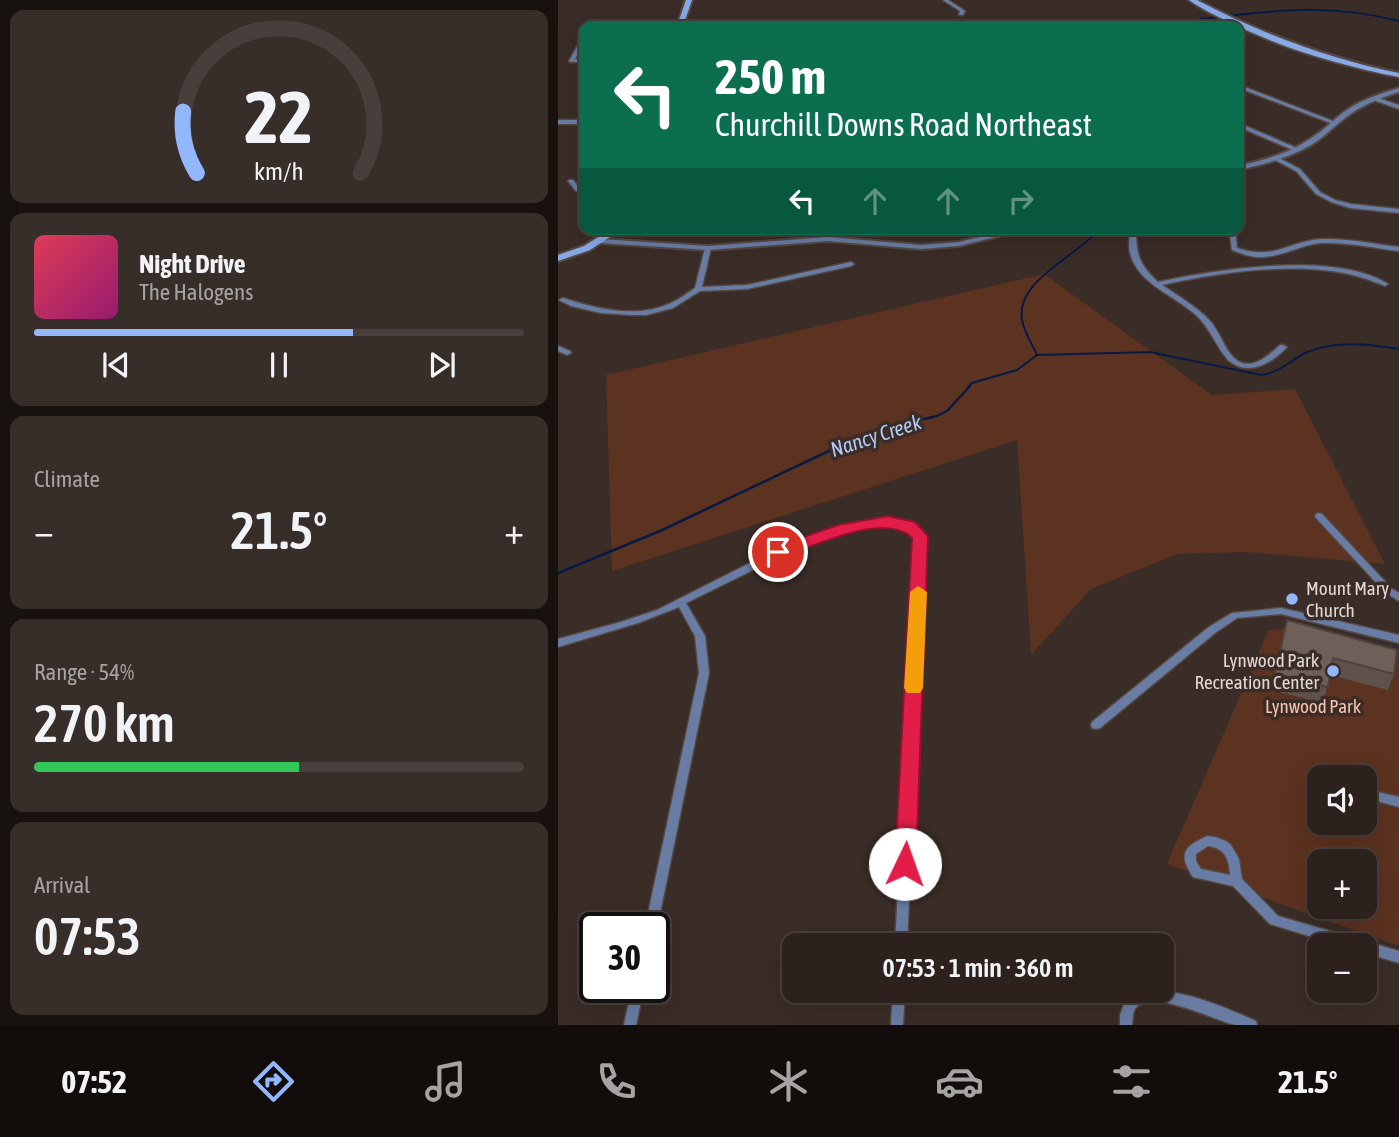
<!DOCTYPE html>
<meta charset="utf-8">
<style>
:root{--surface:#2c211c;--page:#382e29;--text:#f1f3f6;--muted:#a6a3a3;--line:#483e3b;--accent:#92b7fd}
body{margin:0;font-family:"Asap Condensed",sans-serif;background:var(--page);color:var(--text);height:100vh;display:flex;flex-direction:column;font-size:26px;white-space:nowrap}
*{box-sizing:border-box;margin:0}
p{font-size:23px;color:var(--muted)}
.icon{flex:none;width:38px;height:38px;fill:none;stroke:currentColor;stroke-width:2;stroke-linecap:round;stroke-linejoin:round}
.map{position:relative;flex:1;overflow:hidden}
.details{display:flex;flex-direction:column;gap:10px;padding:10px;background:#18120f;width:558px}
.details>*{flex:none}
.top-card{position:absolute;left:21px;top:21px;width:665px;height:214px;border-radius:14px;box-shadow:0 7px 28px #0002,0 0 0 2px var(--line);background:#0b6e4f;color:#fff;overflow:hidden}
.controls{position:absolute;left:749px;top:765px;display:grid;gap:14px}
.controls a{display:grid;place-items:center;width:70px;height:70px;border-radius:14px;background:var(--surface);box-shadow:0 7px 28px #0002,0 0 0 2px var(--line);font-size:35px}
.speed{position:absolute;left:21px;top:912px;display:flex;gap:14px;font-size:35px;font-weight:700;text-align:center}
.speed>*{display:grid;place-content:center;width:91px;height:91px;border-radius:50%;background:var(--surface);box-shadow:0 7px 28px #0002,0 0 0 2px var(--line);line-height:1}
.speed .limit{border:4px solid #111;border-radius:10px;background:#fff;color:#111}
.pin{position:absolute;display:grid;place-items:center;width:60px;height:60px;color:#fff;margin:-30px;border:4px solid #fff;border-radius:50%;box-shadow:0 2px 7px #0007}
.me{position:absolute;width:77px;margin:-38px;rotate:3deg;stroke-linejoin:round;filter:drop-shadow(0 0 5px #0008)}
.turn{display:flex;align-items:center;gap:24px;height:147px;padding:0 21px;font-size:32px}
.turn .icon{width:91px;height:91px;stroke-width:2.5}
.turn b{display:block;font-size:49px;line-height:60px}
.lanes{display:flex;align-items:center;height:66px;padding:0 21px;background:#0003;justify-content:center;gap:35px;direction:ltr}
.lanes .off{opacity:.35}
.big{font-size:52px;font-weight:600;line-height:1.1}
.details .widget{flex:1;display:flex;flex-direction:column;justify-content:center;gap:10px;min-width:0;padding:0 24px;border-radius:14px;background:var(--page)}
.details .dial{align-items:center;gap:0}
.dial svg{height:182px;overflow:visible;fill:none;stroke:var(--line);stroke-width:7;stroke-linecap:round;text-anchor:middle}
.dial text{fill:var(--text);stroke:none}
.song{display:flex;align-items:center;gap:21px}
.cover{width:84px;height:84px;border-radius:10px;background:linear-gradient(135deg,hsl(350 70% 55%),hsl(320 70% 35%))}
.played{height:7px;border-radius:4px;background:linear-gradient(90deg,var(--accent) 65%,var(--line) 65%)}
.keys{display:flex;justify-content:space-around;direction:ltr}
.heat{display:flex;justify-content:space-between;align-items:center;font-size:38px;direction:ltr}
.charge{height:10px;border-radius:5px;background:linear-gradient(90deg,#34c759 54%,var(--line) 0)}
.trip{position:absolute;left:224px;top:933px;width:392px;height:70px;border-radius:14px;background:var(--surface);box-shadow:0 7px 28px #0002,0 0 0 2px var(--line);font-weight:600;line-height:70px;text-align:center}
.menu{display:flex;height:112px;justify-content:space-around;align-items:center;background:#120d0b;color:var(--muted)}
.menu .icon{width:49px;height:49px}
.menu .on{color:var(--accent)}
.menu b{font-size:32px;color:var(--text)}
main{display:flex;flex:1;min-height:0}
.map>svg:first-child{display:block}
.green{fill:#5c3220;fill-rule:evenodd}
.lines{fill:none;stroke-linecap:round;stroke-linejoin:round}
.stream-far1{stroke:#071a45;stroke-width:2}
.stream{stroke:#071a45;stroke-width:2.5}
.minor-casing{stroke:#554842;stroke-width:3}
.tertiary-casing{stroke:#554842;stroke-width:4}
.secondary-casing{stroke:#554842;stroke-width:4}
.minor{fill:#697da4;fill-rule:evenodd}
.tertiary{fill:#697da4;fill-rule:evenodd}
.secondary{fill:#88a9e7;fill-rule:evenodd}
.wall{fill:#5f524c}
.building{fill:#6e5f58;stroke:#4d423e;stroke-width:2}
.route{fill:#e11d48;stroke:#92132f;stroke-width:2}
.slow{fill:#f59e0b}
.poi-dot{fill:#92b7fd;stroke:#3a2c26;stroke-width:2.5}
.labels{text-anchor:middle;stroke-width:7;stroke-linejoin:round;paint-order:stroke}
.poi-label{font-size:19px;fill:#e2d8d5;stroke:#3a2c26;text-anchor:start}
.park-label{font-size:19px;fill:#f8c3ad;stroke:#3a2c26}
.water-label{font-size:21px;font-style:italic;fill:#b1c9f6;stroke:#3a2c26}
</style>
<main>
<section class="details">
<div class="widget dial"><svg viewBox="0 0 100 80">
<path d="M14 69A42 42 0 1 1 86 69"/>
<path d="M14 69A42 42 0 0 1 8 42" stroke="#92b7fd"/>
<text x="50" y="56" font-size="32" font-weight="700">22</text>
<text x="50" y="72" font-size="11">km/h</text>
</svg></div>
<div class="widget">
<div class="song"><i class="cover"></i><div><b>Night Drive</b><p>The Halogens</p></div></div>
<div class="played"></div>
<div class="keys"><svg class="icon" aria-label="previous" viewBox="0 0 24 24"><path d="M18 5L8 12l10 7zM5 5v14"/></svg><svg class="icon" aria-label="pause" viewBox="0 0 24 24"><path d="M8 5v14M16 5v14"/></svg><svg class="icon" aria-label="next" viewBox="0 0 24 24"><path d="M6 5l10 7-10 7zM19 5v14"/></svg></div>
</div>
<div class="widget"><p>Climate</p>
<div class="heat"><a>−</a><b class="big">21.5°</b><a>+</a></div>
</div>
<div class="widget"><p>Range · 54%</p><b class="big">270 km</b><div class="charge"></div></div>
<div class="widget"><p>Arrival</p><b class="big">07:53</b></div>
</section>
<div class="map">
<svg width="841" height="1025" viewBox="0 0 841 1025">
<rect width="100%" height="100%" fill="#3a2c26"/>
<!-- green -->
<g class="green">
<path d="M486,274L654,395L737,389L827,564L689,552L619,554L533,589L473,655L459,440L54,571L48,375Z"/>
<path d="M729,628L841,650V946L609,864L710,631ZM761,777H807V822H761ZM761,861H807V906H761Z"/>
</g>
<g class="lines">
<!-- stream-far1 -->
<g class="stream-far1">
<path d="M668,16C732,9 777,5 841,21"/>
<path d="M628,26L643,19L661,17"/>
<path d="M479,355L592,352L703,375C721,373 732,361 747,353C775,340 812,344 841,349"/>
<path d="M479,355C474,344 466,332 464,320C457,280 519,257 541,229"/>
<path d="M410,387L414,383L459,370L479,355"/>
</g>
<!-- stream -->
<path class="stream" d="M0,573L102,531L292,441L328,428L379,416L389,411L412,386"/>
<defs>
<g id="minor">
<path d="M385,0H390L407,11L405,15H401L402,11Z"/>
<path d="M32,21L78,22L80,23L78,24L36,23L34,26H30Z"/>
<path d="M26,37V42L17,59L26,60V62H12L11,61L24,38Z"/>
<path d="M681,86H684L780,123L775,124L681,88Z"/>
<path d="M817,97L841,105V109L815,100V98Z"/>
<rect x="0" y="120" width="26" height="4"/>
<path d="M681,123L741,149L742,150L737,151L681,127Z"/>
<path d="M719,157L742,169L762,192L777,200L793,204L841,209V213L792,208L773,202L758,194L738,171L717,160V158Z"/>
<path d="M11,180H15L22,189L26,190V194L18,191L10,181Z"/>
<path d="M572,229H578C578,254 581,265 600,282C659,269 778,251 830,284L827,286C819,283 810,279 802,277C743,260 663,272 604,285C620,296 638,306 652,321C659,329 663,339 669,349C685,376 705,361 722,345H725L729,347C713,364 690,377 670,360C658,346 652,328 638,315C615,294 574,282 571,246C571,240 572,235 572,229Z"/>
<path d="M671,229H677L679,248C718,261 729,241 764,239C790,238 816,244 841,247V251C816,248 790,242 764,243C744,244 726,256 706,257C694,258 684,254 674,250Z"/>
<path d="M150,246L153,248L144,287L189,285L293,262L296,264L293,266L189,289L142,291L115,308L88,315H73L43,313L13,306L1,300L5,298C39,309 79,319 113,303C122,299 129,293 137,288L147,248Z"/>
<path d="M0,346L12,351L13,353L9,355L0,351Z"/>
<path d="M761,513L764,514L834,589L841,593V601L828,593L758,518L757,516L758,514Z"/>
<path d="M321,518L353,522L367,542L349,945H337L358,542L347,527L321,524L285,532L243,548L199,568L128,603L147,636L151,673L99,928L96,932V928H87L141,673L137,636L121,607L80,623L0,647V639L63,622L99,610L192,563L237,543L280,527Z"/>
<path d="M723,608L841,635V643L723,614L679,618L657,633L542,728L538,729L534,728L533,725L534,722L651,627L674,613Z"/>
<path d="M808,789L841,797V807L807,798V790Z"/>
<path d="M649,836L657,837L668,841L673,845L681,859L684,879L720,916L799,939L804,942L807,941L841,951V963L807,953V945H780L712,924L675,886L635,877C620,854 625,847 649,836ZM650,846C667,848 671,859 672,875L643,869L638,861V854Z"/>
<path d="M74,987H86L78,1025H66Z"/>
<path d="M335,990H347L345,1025H333Z"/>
<path d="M554,990H570L574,995C611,982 663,1006 698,1021L699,1025C692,1025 684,1025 677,1025C657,1020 600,992 581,1005C574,1009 575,1018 574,1025H562V1015L566,1004L556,994Z"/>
</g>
<g id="tertiary">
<path d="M841,88V92C822,98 803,105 787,118C775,127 765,138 753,145C731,158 706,164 681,170V166C704,160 727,155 747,142C762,134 773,122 786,112C802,100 822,94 841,88Z"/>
<path d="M455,229H470L401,246L363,249L270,241L150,250L42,243L38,241L42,239L150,246L270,237L363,245L401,242Z"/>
</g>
<g id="secondary">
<path d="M128,0H134L125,26H119Z"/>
<path d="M631,0H639C704,34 769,58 841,73V77C781,65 723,48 669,21C656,15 642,8 631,0Z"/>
<path d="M53,229H64L32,250L0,261V255L26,246Z"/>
</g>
</defs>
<!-- minor casing -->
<use href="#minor" class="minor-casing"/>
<!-- tertiary casing -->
<use href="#tertiary" class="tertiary-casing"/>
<!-- secondary casing -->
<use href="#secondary" class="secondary-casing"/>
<!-- minor -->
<use href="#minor" class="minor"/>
<!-- tertiary -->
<use href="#tertiary" class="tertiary"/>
<!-- secondary -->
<use href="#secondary" class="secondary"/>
</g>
<!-- wall -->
<path class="wall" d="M729,620L836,674L830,690L772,675L765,703L713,690Z"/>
<!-- building -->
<path class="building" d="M729,620L839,650L836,674L775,658L770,687L717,674Z"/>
<!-- route -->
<path class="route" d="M330,516L357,522L370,536L358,864L355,871L347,873L340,871L337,864L354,538C326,510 252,549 220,558L212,552L214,548L280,525Z"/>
<!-- slow -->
<path class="slow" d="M360,586L369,592L365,688L362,693H349L346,688L352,592Z"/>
<!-- markers -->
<g class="poi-dot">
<circle cx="734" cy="599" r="7"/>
<circle cx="775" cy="671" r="7"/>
</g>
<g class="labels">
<!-- poi labels -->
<g class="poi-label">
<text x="748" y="595">Mount Mary<tspan x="748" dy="22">Church</tspan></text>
<text x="761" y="667" text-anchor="end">Lynwood Park<tspan x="761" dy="22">Recreation Center</tspan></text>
</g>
<!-- park labels -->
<g class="park-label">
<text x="755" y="713">Lynwood Park</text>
</g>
<!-- water labels -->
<g class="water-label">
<text transform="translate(318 436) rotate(-18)" y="7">Nancy Creek</text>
</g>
</g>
</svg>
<div class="controls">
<a><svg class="icon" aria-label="sound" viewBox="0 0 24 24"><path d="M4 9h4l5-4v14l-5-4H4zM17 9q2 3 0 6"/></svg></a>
<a>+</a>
<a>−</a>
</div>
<div class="speed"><div class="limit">30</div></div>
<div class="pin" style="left:220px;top:552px;background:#d93025"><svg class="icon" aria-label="arrive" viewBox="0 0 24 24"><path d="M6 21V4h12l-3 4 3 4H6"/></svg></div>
<svg class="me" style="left:347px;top:864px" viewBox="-20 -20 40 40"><circle r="19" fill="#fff"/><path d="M0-13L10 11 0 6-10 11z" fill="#e11d48"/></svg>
<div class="trip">07:53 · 1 min · 360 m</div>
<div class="top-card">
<div class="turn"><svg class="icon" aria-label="left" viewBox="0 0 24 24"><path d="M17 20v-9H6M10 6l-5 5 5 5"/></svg><div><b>250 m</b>Churchill Downs Road Northeast</div></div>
<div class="lanes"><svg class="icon" aria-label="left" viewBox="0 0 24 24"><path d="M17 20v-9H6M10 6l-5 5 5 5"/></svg><svg class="icon off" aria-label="ahead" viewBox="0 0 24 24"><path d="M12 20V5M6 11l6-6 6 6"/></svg><svg class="icon off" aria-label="ahead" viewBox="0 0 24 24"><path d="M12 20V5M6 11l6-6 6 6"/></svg><svg class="icon off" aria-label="right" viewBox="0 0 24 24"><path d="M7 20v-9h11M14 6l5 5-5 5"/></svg></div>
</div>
</div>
</main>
<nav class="menu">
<b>07:52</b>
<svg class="icon on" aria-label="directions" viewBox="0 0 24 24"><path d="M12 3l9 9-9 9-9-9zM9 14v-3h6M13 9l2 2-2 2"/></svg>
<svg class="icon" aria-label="music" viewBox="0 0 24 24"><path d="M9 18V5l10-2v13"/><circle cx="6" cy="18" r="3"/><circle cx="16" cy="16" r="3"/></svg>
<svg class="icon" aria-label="phone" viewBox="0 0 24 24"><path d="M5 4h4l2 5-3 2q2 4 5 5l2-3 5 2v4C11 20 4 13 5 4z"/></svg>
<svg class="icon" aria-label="climate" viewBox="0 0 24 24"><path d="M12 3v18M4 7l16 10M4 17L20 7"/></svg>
<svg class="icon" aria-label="car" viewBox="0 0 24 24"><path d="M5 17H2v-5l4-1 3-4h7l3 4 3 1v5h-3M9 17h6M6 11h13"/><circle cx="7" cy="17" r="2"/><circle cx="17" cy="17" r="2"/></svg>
<svg class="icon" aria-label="filters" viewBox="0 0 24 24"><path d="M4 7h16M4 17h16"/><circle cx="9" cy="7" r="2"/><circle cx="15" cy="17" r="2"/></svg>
<b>21.5°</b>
</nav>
